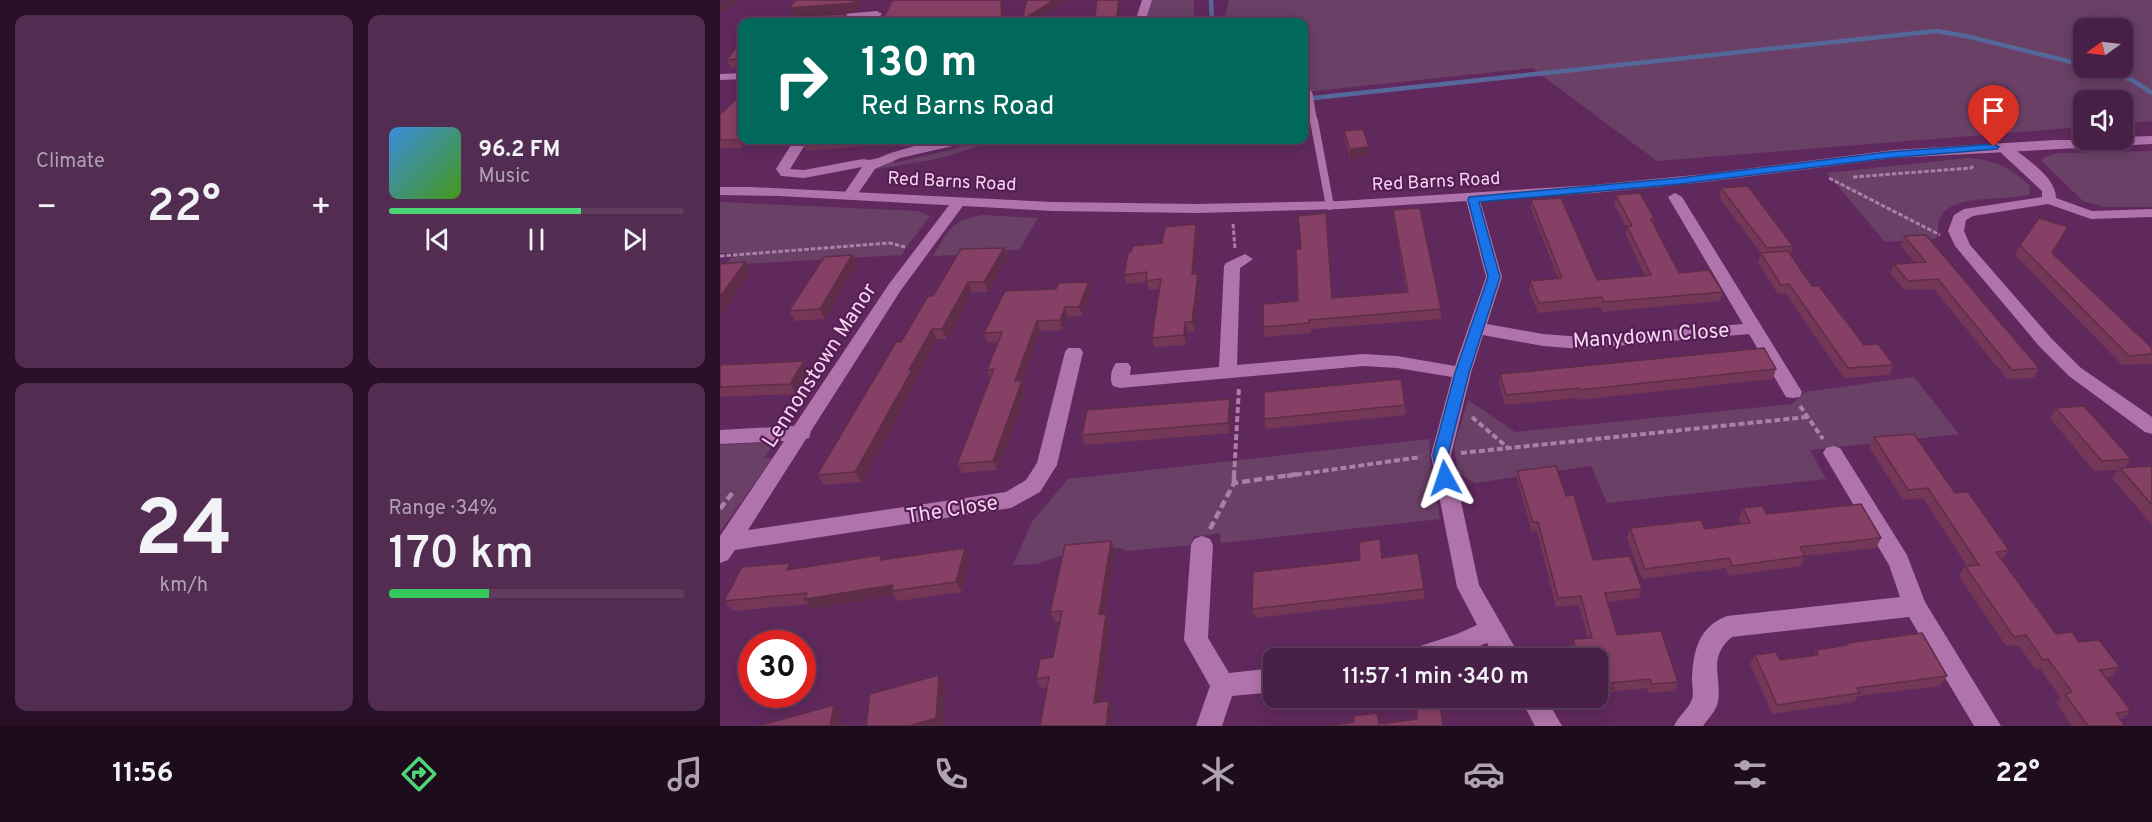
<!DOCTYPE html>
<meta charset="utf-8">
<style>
:root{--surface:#481f46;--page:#522c51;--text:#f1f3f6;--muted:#b1a2b3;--line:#603d5f;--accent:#4dd676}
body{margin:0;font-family:Overpass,sans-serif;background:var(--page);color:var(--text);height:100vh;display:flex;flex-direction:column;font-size:22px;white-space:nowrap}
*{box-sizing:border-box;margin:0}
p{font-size:20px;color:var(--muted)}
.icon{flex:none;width:33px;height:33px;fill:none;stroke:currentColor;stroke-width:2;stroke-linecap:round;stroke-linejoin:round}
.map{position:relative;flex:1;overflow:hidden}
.details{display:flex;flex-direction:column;gap:15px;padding:15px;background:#281126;width:720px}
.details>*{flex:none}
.top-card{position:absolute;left:18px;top:18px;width:570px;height:126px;border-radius:12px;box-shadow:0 3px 15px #0003,0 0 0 2px var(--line);background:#00695c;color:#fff;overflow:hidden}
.needle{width:39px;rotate:256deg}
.buttons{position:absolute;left:1353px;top:18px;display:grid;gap:12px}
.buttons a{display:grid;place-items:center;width:60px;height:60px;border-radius:12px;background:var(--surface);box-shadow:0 3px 15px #0003,0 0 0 2px var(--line);font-size:30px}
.speed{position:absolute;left:18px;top:630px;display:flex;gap:12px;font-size:30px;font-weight:700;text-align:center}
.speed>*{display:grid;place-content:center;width:78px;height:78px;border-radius:50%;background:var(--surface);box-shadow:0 3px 15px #0003,0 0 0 2px var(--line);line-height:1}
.speed .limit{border:9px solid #d22;background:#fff;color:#111}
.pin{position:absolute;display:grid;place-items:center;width:51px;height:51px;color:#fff;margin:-62px -26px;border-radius:50% 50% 50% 0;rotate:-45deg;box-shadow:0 0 6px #0007}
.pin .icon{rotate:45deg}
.me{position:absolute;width:66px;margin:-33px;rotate:355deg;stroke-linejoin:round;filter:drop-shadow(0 0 4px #0008)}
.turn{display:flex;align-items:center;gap:21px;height:126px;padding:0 24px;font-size:27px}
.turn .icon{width:78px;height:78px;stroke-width:2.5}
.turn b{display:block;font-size:42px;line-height:51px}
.big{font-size:45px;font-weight:600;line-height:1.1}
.details .widget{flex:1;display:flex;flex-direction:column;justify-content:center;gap:9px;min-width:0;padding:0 21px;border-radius:12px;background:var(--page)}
.details .dial{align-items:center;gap:0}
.dial b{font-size:78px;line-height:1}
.song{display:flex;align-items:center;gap:18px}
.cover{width:72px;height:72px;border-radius:9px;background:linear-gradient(135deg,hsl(210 70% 55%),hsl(100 70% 35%))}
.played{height:6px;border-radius:3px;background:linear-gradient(90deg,var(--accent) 65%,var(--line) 65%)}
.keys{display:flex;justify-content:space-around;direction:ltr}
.heat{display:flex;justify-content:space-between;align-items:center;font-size:33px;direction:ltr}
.charge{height:9px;border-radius:4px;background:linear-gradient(90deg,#34c759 34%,var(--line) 0)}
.details .tiles{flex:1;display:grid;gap:15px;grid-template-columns:repeat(2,1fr)}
.trip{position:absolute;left:543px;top:648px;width:345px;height:60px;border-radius:12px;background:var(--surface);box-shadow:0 3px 15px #0003,0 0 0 2px var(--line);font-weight:600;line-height:60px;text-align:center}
.dock{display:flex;height:96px;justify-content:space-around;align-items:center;background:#1d0c1c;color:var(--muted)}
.dock .icon{width:42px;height:42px}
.dock .selected{color:var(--accent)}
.dock b{font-size:27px;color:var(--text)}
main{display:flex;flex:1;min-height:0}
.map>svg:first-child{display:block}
.green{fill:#6a4067;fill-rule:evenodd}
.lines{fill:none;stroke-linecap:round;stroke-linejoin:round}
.stream{stroke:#56679a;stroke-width:4.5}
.path-far2{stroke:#ab7fa8;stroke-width:3;stroke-dasharray:4.5 2;stroke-linecap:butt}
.path-far1{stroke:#ab7fa8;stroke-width:4;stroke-dasharray:6 3;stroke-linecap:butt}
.path{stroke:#ab7fa8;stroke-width:4.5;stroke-dasharray:8 4;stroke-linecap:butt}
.service-far1{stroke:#b073ab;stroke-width:7}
.service{stroke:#b073ab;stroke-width:8}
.minor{fill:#b073ab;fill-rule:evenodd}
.tertiary{fill:#b073ab;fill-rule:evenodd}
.wall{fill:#743757}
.shaded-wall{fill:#5e2d47}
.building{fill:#874065;stroke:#5e2d47;stroke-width:1.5}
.route{fill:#1a73e8;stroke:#114b97;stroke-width:1.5}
.labels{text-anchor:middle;stroke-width:4.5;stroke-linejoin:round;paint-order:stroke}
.far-street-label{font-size:18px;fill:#f7d5f3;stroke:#551e52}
.street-label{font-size:21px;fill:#f7d5f3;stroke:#551e52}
</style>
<main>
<section class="details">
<div class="tiles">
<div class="widget"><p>Climate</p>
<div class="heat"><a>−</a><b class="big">22°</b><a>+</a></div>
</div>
<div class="widget">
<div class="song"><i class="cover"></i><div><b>96.2 FM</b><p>Music</p></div></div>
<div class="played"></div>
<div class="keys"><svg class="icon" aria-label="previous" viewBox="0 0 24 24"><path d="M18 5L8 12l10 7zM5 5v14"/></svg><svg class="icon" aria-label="pause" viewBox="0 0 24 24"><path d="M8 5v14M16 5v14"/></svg><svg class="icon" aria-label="next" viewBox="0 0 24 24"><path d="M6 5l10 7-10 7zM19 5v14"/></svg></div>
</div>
<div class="widget dial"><b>24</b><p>km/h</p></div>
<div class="widget"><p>Range · 34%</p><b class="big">170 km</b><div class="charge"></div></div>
</div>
</section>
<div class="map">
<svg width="1432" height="726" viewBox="0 0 1432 726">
<rect width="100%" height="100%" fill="#60295d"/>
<!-- green -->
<g class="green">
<path d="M431,0H474V22H434V18H424Z"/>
<path d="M509,0H1432V121L1403,124L1402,100H1364L1363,127L937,161L812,68L584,92V22H504ZM1364,28H1402V68H1364Z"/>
<path d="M255,140H290L277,141L217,159L157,169L175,159L174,163L234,149Z"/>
<path d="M1432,151V207H1385L1363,201L1322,161L1324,157L1339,153Z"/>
<path d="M1248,158C1275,160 1290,167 1309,185L1310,194C1288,202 1229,192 1219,220C1217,225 1219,232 1217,238L1212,239L1165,242L1107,173Z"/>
<path d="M0,202L198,211L210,216L181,255L5,265L15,253H0Z"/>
<path d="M263,215L318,218L299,250L246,252L235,255L213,256C229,230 231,220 263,215Z"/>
<path d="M1194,377L1239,434L1090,450L1106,479L887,503L871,466L755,483L738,473L734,447L748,400L795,432L1072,404L1085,392Z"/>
<path d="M709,439L710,462L720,519L501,543L500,533L473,537L471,545L406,551L400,548L339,556L317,564L293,565L312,522L348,479Z"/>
<path d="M55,442L44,458H52L0,532V445Z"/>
</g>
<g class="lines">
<!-- stream -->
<g class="stream">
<path d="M491,0L492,22"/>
<path d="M1372,68L1412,80L1432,93"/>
<path d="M584,99L1216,31L1246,36L1364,65"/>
</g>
<!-- path-far2 -->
<g class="path-far2">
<path d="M1133,177L1251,168L1253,166"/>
<path d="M1109,178L1220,235"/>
<path d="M513,224L515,249"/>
<path d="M0,256L170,243L185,247"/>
</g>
<!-- path-far1 -->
<g class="path-far1">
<path d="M99,363L109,350"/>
<path d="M1080,406L1103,439"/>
<path d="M752,417L787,447"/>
<path d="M741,453L1087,417"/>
<path d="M514,476L519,387"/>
<path d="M567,476L701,457"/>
</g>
<!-- path -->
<g class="path">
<path d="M514,483V474"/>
<path d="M0,509L13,492"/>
<path d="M490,529L514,483L578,474"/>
</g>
<!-- service-far1 -->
<path class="service-far1" d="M589,94L594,123"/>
<!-- service -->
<path class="service" d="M594,121L610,206"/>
<!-- minor -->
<g class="minor">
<path d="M422,0H432L425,22H415Z"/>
<path d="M157,11L162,14L154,22H144L147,18L94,22H59L64,19Z"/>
<path d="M22,73V79L0,80V74Z"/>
<path d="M74,140H88L70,169L84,170L143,159C155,162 163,155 174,152C197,145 224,137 248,140L246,143L180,158L155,169L135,198L130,199L123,195L142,167L84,178L61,176L56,169Z"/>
<path d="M1283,143L1288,144C1303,157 1336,176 1336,198L1372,211L1432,209V217L1371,219L1328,204L1253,216L1246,220L1244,231L1250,245L1331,338L1361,368L1432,417V434L1425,432L1349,376L1319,346L1235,246L1228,231L1234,215L1244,209L1322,197V191L1278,150L1276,147Z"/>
<path d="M955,193L962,197L1082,392L1080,397L1073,398L1066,397L1029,334L862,349L823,346L763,335L751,373L731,455L759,585L801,658H776L767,643L729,658H685L688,650L737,634L757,625L737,587L711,455L732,377L677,368L643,366L400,388L393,386C389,380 391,369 396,363H408L411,367L410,375L499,367L504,266L506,263L525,254L533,259L520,268L517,365L643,354L677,356L735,366L766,277L746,200L753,196L760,200L782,277L767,324L823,334L862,337L1023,324L948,197Z"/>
<path d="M238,199L245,203L181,290L91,431L89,438L86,439L28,530L286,492L306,480L317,463L345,352L348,348H360L363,352L337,465L320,492L291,508L15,550L8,560L0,563V536L64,441L0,444V430L74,426L169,284L233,200Z"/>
<path d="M1113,446L1120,448L1187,555L1205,602L1281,726H1254L1189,617L1012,637C987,658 1002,675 998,702C996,711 988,719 983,726H954C958,716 969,709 972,699C974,694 972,686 972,680C973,652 978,627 1007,616L1180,597L1169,565L1103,453L1106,448Z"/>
<path d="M482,536L490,539L493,545L488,638L509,673L554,668V692L512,696L502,726H476L490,686L464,640L471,545L474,539Z"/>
<path d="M800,698H826L842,726H815Z"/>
</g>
<!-- tertiary -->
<path class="tertiary" d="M1432,136V144L1173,158L985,182L873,193L620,209L477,213L333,211L59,196L0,195V187H30L333,202L477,204L620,201L873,185L985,174L1173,150L1335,140H1402V137Z"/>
</g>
<!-- wall -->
<g class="wall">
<path d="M22,41V67L11,68L6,60Z"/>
<path d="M0,114L22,140H32L23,148H0Z"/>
<path d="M624,131L650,156L630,158L625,140Z"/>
<path d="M83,140H172L171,144L86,151L82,142Z"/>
<path d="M1001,188L1073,246L1070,255L1092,286L1144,345L1174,365L1169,375L1124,378L1066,294H1058L1038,263L1041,253L999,197Z"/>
<path d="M896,195L934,218L933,224L959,273L1003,292L1000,301L882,312L880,307L818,313L809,290L810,281L838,278L811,209V200L877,280L925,276L906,235L907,228L894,204Z"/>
<path d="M673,210L721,309V319L591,329V333L545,337L543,327L578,301L581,249L612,298L686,292L674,219Z"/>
<path d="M478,234L474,274H478L480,283L475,331L468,332L466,345L434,347L432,338L439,289L429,290L427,282L407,284L404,275L411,252Z"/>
<path d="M1184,236L1319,368L1314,378L1287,379L1214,289L1184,290L1170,273L1174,264L1195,263L1181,245Z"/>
<path d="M1343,237L1333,253L1432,348V363L1431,364L1402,365L1295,255L1300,245Z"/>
<path d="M284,248L288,257L268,292H252L227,339H217L196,377L197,380L142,482L104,485L97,475L181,342Z"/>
<path d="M132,255L137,264L105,319L75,321L69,311Z"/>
<path d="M369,282L372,291L363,316L348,317L343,330L320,331L302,382L306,391L278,470L242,473L237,464L270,378L267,370L278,342L268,343L264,333L336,289Z"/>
<path d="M84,361L90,371L76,394L0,397V365Z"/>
<path d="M1056,369L1053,379L858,400L857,398L785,405L779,383L780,374Z"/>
<path d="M685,405L686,415L546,429L544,419Z"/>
<path d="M1336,408L1411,459L1405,468H1432V525L1392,478L1399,470L1374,471L1330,418Z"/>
<path d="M512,409L510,433L365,445L362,435Z"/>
<path d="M1154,437L1235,493L1289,550L1282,560L1336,634L1359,642L1400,667L1391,677H1386L1411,711L1401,720L1405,726H1352L1336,703L1341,698L1320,669H1315L1298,645L1286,646L1239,576L1245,566H1247L1203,498L1183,500L1149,447Z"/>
<path d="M797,471L846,496L873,560L922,589L919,598L888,602L897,635L958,682L955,691L929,693L927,688L892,692L890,697L864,700V698H878V658H854L852,649L853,639L868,638L859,605L836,607L817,531L812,532L797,480Z"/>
<path d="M1023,508L1047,514L1161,538L1156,548L1085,556L1081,566L1009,576L1006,568L922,579L907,538L910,528L985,529L1022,524L1019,518Z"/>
<path d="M395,551L385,614H386L390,623L380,703L389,701L394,710L392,726H320L328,687L321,688L316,679L333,657L340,622H335L330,612Z"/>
<path d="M250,558L242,592L178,601L174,595L93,609L89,604L13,611L4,601L75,568L164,559Z"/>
<path d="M662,558L704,589V599L535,618L532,609Z"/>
<path d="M1127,643L1227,676L1220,686L1138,696L1134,702L1052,714L1030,664L1035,655L1060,660L1093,655L1096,650L1125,646Z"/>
</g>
<!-- shaded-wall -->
<g class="shaded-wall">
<path d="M6,0H22L0,12V3Z"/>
<path d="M135,0H143L136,11L73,16L69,8Z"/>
<path d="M281,0H283L284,22H238Z"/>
<path d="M334,0H348L313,22H303L302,20Z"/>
<path d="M399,0H401L399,22H396Z"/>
<path d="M126,14L129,22H120Z"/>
<path d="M22,136V140H32L23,148L18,140Z"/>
<path d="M649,147L650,156L630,158V149Z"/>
<path d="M476,224L478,234L474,284L472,274Z"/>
<path d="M284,248L288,257L268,292L264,282Z"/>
<path d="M132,255L137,264L105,319L100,309Z"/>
<path d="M25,262L31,271L0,316V297Z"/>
<path d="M478,274L480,283L475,331L472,322Z"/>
<path d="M248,282L252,292L227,339L222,329Z"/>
<path d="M369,282L372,291L363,316L359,307Z"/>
<path d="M345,307L348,317L343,330L340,320Z"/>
<path d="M317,321L320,331L302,382L306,391L278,470L273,461L295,381Z"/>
<path d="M465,322L468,332L466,345L464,335Z"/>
<path d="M212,329L217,339L196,377L197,380L142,482L135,472L189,370Z"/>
<path d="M84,361L90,371L76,394L70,384Z"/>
<path d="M510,399L512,409L510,433L508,423Z"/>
<path d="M391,541L395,551L383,624L379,614Z"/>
<path d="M245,548L250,558L242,592L236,582Z"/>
<path d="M70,563L78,572L67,570Z"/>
<path d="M173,585L171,591L174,595L93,609L85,599Z"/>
<path d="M386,614L390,623L379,713L374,703Z"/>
<path d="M219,675L226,684L223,726H189Z"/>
<path d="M389,701L394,710L392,726H386Z"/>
<path d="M114,705L122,714L120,726H110Z"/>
</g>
<!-- building -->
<g class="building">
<path d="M76,0H135L133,3L69,8Z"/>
<path d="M173,0H281L282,19L238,22H161Z"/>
<path d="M307,0H334L302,20Z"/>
<path d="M377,0H399L396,22H374Z"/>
<path d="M126,14L120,22H56H58L63,17Z"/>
<path d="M22,41V59L6,60Z"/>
<path d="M22,94V136L18,140H0V114Z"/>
<path d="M643,129L649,147L630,149L624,131Z"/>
<path d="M83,140H115L82,142Z"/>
<path d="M1028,186L1073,246L1047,248L1001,188Z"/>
<path d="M920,193L934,218L931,219L959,273L989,270L1003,292L884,302L882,297L819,303L810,281L842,278L811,200L841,198L877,280L931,275L907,226H912L896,195Z"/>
<path d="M700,208L721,309L589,320V323L543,327V304L578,301L576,249H581L578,216L606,213L612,298L688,292L673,210Z"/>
<path d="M1319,218L1348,227L1332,253L1432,348V354L1409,356L1300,245Z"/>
<path d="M476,224L472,274H478L472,322H465L464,335L432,338L441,279L426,281L427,272L404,275L408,253L411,252L413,246L442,243L445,227Z"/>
<path d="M1206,235L1319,368L1292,370L1218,279L1188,281L1174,264L1206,262L1184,236Z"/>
<path d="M284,248L264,282H248L222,329H212L189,370H192L135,472L97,475L176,342H181L208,296H213L241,249Z"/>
<path d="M1068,251L1092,286H1099L1144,345L1158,344L1174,365L1128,368L1069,284L1061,285L1041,253Z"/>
<path d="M132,255L100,309L69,311L104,257Z"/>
<path d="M25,262L0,297V264Z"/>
<path d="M369,282L359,307H345L340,320L317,321L295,381H302L273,461L237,464L274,369L267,370L282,332L264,333L285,291L336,289L339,283Z"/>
<path d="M1044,348L1056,369L859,390V388L786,395L780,374Z"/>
<path d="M84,361L70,384L0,387V365Z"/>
<path d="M681,379L685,405L544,419V392Z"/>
<path d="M510,399L508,423L362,435L367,410Z"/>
<path d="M1364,406L1411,459L1382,461L1336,408Z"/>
<path d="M1194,434L1235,493L1248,492L1289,550L1276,552L1336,634L1352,632L1359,642L1379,640L1400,667L1380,670L1411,711L1396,713L1405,726H1368L1345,694L1352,692L1328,659L1323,660L1306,635L1294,637L1245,566L1259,565L1208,488L1188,490L1154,437Z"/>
<path d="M836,466L846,496L854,495L873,560L910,556L922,589L885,593L897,635L941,631L958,682L932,684L930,679L891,683L893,688L878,689V658H858L853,639L872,638L861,596L838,598L818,522H813L797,471Z"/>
<path d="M1430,466L1432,468V505L1400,468Z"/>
<path d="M1141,504L1161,538L1080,547L1085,556L1013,566L1009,558L925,569L910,528L981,520L985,529L1030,523L1023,508L1042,506L1047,514Z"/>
<path d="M660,539L662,558L698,553L704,589L532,609L533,572L640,560L639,542Z"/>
<path d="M391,541L379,614H386L374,703L389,701L386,726H320L329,677L316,679L320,659L333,657L342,611L330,612L345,545Z"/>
<path d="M245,548L236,582L171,591L173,585L85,599L87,593L4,601L22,567L70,563L67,570L161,555L160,560Z"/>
<path d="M1202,633L1227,676L1137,688L1140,693L1057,705L1035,655L1056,652L1060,660L1098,655L1096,650L1128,645L1127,643Z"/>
<path d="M219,675L216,718L189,726H146L150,694Z"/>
<path d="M114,705L110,726H38Z"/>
<path d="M720,705L723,726H604L634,722L633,716L657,713L659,724L697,719L696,708Z"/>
</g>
<!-- route -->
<path class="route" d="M1274,144L1279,147L1277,149L1168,158L960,184L759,202L780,277L749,373L728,455L733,478L730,482H719L713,455L735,373L768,277L748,200L749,197L960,178L1168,152Z"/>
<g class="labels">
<!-- far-street labels -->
<g class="far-street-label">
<text transform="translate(232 181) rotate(3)" y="6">Red Barns Road</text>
<text transform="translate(716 181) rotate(-3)" y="6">Red Barns Road</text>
</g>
<!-- street labels -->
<g class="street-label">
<text transform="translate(931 335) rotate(-4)" y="7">Manydown Close</text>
<text transform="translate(99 365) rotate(-57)" y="7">Lennonstown Manor</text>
<text transform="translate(232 509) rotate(-9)" y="7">The Close</text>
</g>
</g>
</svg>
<div class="buttons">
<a><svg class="needle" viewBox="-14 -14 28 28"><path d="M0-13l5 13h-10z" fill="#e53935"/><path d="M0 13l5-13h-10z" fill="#b1a2b3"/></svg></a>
<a><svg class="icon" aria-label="sound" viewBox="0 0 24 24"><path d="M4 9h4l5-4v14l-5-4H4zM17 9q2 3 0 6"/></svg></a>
</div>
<div class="speed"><div class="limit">30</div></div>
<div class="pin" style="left:1274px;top:147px;background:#d93025"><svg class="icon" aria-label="arrive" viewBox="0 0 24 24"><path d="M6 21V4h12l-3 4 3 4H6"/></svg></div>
<svg class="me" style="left:725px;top:478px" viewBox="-20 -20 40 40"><path d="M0-17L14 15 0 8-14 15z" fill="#1a73e8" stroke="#fff" stroke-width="4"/></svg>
<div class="trip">11:57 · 1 min · 340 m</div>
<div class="top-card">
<div class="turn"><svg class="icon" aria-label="right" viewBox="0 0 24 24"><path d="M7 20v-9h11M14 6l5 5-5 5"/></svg><div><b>130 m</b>Red Barns Road</div></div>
</div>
</div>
</main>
<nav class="dock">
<b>11:56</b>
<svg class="icon selected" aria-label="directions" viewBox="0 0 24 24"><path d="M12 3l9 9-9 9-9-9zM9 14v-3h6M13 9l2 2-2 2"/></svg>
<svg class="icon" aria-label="music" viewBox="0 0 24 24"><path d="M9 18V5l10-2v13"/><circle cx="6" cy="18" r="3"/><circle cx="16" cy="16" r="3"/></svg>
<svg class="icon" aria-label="phone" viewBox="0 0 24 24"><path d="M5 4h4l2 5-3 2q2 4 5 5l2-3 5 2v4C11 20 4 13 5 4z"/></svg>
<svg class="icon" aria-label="climate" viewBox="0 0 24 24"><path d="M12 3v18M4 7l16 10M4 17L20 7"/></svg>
<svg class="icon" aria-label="car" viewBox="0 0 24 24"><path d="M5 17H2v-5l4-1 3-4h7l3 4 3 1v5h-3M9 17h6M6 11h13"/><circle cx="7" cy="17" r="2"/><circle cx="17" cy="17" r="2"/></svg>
<svg class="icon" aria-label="filters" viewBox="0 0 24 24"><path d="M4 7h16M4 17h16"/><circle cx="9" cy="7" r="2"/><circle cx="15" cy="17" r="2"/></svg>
<b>22°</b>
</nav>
